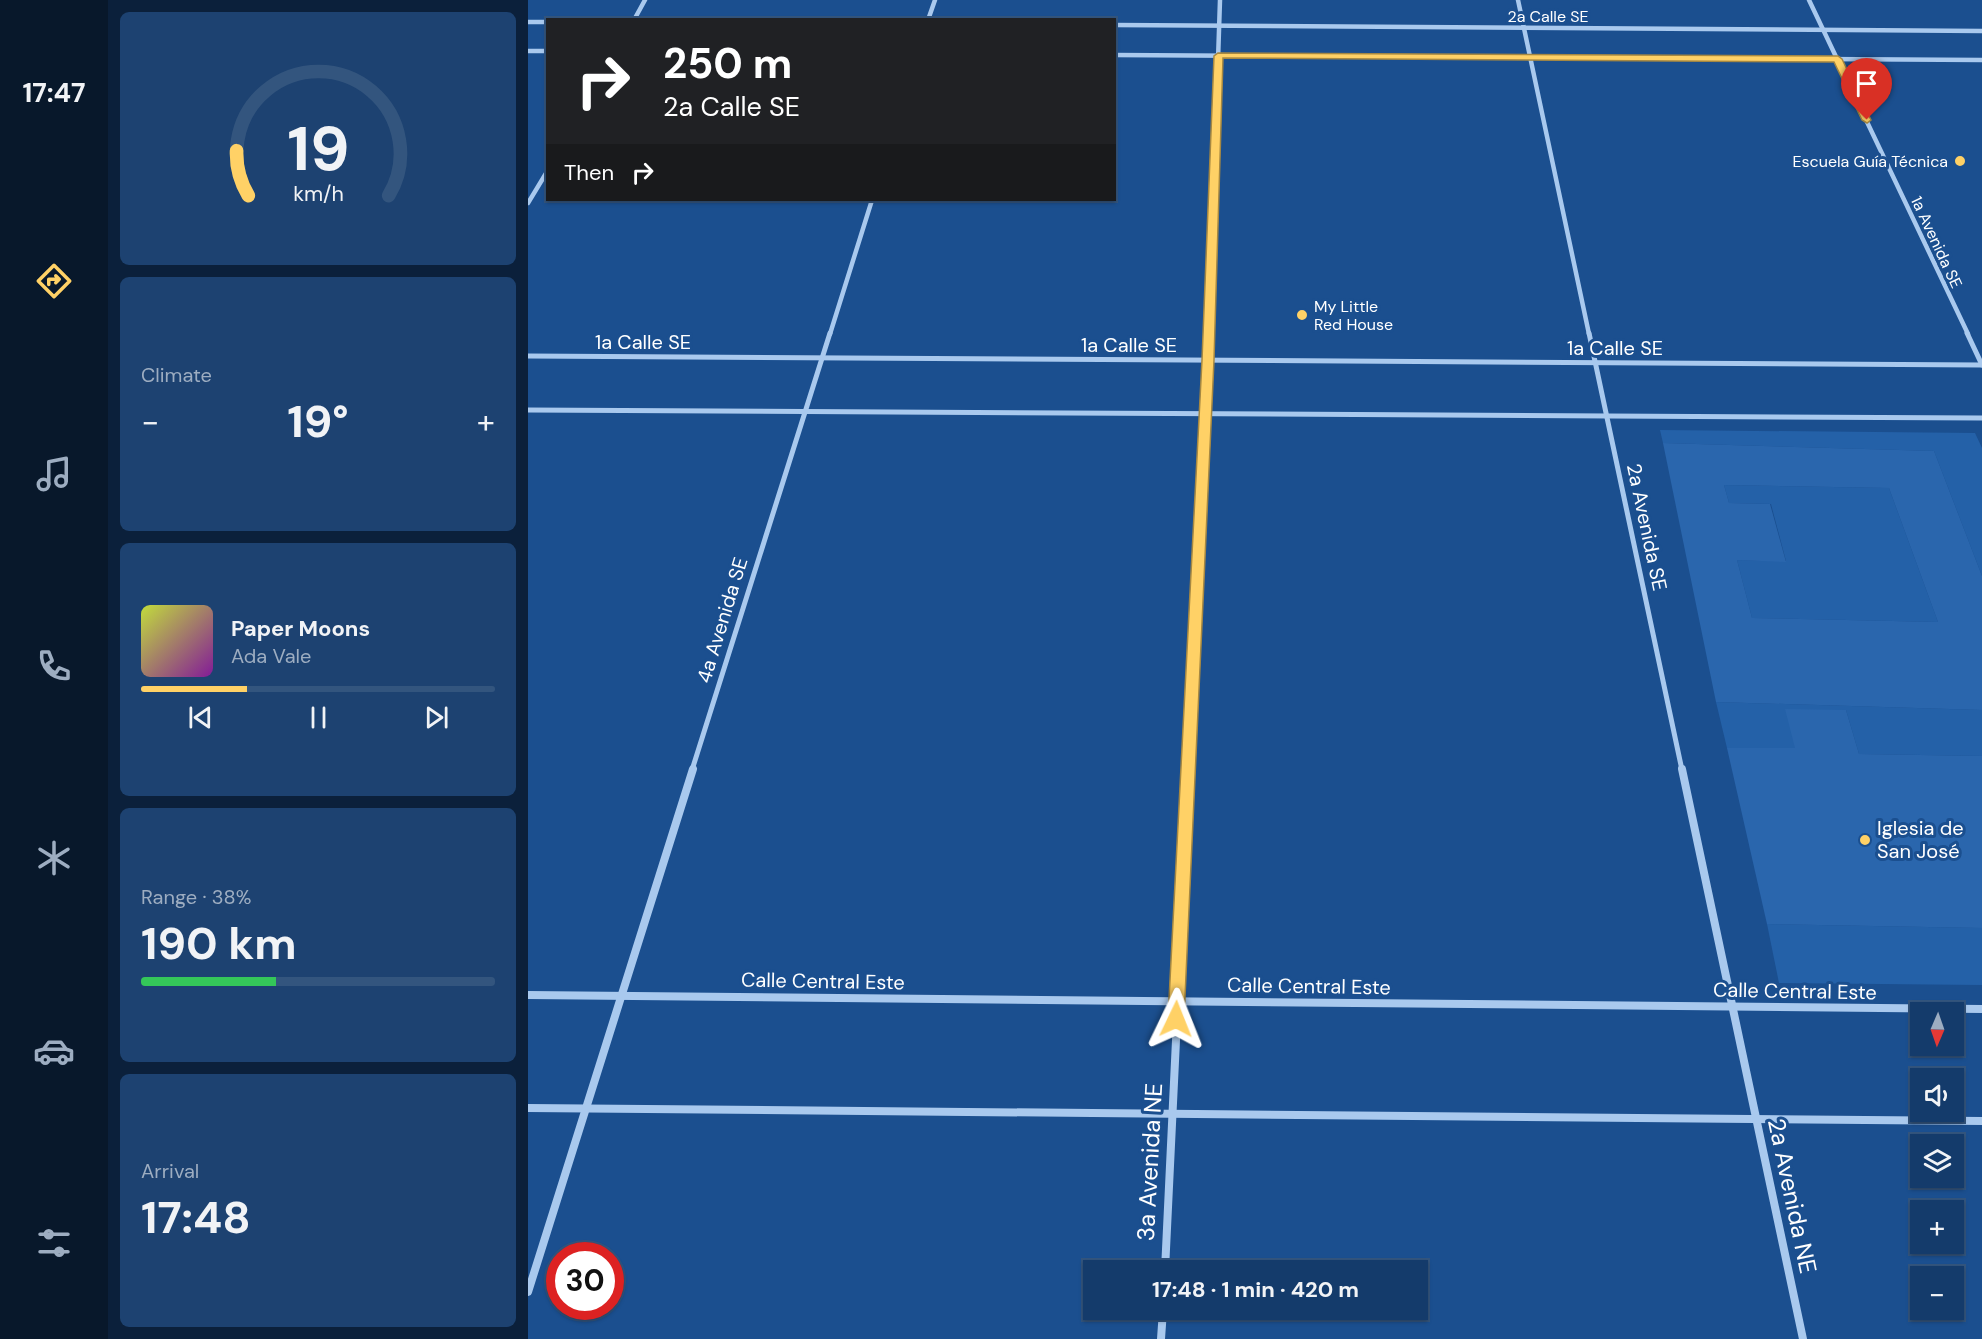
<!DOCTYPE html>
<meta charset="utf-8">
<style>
:root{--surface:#143b6b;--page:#1d4271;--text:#f1f3f6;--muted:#9dadc1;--line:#33557e;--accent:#ffd166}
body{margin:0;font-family:"DM Sans",sans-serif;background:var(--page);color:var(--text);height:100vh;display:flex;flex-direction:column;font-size:22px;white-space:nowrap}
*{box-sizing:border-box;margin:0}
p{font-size:20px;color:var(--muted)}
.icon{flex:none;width:33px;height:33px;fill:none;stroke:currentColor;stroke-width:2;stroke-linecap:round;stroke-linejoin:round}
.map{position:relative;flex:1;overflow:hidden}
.side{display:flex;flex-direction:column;gap:12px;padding:12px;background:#0b203b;width:420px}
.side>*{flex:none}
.top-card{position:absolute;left:18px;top:18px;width:570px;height:183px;border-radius:0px;box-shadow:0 2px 4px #0004,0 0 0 2px var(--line);background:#202124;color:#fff;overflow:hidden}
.needle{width:39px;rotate:182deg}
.buttons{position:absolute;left:1382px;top:1002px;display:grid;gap:12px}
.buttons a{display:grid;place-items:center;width:54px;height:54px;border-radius:0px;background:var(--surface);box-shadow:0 2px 4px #0004,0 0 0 2px var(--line);font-size:30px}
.speed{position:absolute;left:18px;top:1242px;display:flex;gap:12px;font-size:30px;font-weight:700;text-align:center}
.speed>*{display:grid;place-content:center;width:78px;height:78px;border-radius:50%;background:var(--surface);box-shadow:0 2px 4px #0004,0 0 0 2px var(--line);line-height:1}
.speed .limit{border:9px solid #d22;background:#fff;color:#111}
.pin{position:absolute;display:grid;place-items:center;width:51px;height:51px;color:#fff;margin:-62px -26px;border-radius:50% 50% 50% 0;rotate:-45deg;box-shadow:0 0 6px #0007}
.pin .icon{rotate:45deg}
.me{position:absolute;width:66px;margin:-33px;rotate:2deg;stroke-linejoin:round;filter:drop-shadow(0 0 4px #0008)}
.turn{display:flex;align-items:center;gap:21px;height:126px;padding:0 18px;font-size:27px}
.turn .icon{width:78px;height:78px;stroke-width:2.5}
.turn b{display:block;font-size:42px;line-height:51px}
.then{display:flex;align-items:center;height:57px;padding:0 18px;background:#0003;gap:12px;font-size:22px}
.big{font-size:45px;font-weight:700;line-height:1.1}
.side .card{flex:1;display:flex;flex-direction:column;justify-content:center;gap:9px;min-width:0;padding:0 21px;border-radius:9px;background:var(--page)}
.side .dial{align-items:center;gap:0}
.dial svg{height:156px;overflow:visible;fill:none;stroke:var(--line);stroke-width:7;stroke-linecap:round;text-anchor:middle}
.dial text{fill:var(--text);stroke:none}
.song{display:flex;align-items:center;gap:18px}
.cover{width:72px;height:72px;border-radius:9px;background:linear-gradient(135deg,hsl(70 70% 55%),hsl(290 70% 35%))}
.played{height:6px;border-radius:3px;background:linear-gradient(90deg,var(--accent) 30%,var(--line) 30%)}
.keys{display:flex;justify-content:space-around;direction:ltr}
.heat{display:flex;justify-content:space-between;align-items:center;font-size:33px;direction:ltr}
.charge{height:9px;border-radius:4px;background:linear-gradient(90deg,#34c759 38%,var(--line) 0)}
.trip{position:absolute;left:555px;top:1260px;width:345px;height:60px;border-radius:0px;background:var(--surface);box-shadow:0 2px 4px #0004,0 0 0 2px var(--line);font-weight:700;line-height:60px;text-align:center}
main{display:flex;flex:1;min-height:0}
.tab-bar{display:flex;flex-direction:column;width:108px;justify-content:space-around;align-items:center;background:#08182b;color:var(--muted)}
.tab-bar .icon{width:42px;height:42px}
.tab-bar .active{color:var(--accent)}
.tab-bar b{font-size:27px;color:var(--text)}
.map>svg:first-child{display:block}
.green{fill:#2461a8}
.building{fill:#2a66ad;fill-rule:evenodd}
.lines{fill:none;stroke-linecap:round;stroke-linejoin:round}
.street-far2{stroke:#a9c9ee;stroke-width:4.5}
.street-far1{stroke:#a9c9ee;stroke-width:5}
.street{stroke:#a9c9ee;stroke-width:8}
.route{fill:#ffd166;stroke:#a68842;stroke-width:1.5}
.poi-dot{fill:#ffd166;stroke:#1b4f8f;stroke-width:2}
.labels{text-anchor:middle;stroke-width:6;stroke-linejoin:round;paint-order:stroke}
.far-street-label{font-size:16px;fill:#fff;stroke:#1b4f8f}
.far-poi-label{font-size:16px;fill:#fff;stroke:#1b4f8f;text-anchor:end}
.street-label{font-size:20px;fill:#fff;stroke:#1b4f8f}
.poi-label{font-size:20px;fill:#fff;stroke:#1b4f8f;text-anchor:start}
.near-street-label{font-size:24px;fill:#fff;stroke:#1b4f8f}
</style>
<main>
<nav class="tab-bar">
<b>17:47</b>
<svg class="icon active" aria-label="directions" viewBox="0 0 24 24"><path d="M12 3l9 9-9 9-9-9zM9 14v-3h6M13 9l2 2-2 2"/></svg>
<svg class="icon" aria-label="music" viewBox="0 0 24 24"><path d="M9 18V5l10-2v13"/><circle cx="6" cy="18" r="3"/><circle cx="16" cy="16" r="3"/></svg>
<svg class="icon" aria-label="phone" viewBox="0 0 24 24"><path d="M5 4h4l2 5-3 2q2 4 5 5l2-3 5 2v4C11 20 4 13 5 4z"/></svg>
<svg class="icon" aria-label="climate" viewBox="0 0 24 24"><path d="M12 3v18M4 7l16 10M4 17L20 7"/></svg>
<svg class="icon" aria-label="car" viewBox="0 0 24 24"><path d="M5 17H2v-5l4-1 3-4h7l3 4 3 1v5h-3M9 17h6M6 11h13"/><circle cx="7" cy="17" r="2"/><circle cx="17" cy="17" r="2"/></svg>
<svg class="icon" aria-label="filters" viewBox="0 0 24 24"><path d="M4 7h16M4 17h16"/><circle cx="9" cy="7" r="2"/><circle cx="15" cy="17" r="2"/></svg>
</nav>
<section class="side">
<div class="card dial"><svg viewBox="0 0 100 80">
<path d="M14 69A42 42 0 1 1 86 69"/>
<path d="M14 69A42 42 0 0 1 8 46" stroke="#ffd166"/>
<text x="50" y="56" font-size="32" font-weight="700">19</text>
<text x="50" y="72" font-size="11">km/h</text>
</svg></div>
<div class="card"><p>Climate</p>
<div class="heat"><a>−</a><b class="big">19°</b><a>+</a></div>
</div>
<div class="card">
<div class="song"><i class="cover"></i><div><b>Paper Moons</b><p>Ada Vale</p></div></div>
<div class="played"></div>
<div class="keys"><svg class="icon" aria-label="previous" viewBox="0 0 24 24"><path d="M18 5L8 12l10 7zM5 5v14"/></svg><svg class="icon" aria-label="pause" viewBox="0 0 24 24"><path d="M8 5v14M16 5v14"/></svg><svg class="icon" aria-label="next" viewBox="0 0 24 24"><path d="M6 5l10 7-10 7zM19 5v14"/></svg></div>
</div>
<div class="card"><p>Range · 38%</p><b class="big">190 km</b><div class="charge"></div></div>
<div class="card"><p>Arrival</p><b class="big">17:48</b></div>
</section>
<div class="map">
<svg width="1454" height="1339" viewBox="0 0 1454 1339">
<rect width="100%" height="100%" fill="#1b4f8f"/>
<!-- green -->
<g class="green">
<path d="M1132,430L1447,433L1454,448V576L1406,451L1135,443Z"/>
<path d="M1196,485L1361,488L1410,622L1224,618L1209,560L1258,561L1243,504L1201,503Z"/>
<path d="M1188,702L1454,710V756L1331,754L1318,710L1267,748H1199Z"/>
<path d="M1239,924L1454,928V985L1251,983Z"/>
</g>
<!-- building -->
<g class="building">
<path d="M1135,443L1406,451L1454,576V710L1188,702ZM1196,485L1361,488L1410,622L1224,618L1209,560L1258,562L1242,504L1201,503Z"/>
<path d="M1257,709L1318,710L1331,754L1454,756V928L1239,924L1199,748H1267Z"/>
</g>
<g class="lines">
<!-- street-far2 -->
<g class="street-far2">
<path d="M990,0L1061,334"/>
<path d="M1281,0L1440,334"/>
<path d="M106,20L117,0"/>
<path d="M400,20L407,0"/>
<path d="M0,22H20"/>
<path d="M586,25L1454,31"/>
<path d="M0,51H20"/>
<path d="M586,55L1454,60"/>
<path d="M0,203L20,170"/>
<path d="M302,334L344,200"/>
<path d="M681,334L692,0"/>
</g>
<!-- street-far1 -->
<g class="street-far1">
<path d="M1061,333L1154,770"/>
<path d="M1439,333L1454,365"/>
<path d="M0,356L1454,365"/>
<path d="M0,410L1454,418"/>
<path d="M164,770L302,333"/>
<path d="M661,770L681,333"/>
</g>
<!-- street -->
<g class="street">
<path d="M1154,769L1275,1339"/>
<path d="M0,995L1454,1009"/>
<path d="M0,1108L1454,1121"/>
<path d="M637,1270L661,769"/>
<path d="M0,1292L165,769"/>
<path d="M633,1339L635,1310"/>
</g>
</g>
<!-- route -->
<path class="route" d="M690,53L1310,56L1314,59L1343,120L1339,123L1334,120L1306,62L695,58L686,360L656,1019L654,1024L648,1027L643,1024L640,1019L674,360L686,56Z"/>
<!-- markers -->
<g class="poi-dot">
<circle cx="1432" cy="161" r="6"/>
<circle cx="774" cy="315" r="6"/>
<circle cx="1337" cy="840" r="6"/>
</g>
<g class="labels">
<!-- far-street labels -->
<g class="far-street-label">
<text x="1020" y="22">2a Calle SE</text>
<text transform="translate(1409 242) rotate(65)" y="6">1a Avenida SE</text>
</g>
<!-- far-poi labels -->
<g class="far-poi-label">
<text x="1420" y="167">Escuela Guía Técnica</text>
<text x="786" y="312" text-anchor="start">My Little<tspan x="786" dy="18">Red House</tspan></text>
</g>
<!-- street labels -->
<g class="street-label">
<text x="115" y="349">1a Calle SE</text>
<text x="601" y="352">1a Calle SE</text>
<text x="1087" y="355">1a Calle SE</text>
<text transform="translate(1119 527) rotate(78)" y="7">2a Avenida SE</text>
<text transform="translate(194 620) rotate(-73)" y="7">4a Avenida SE</text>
<text transform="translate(295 981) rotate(1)" y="7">Calle Central Este</text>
<text transform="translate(781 986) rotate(1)" y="7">Calle Central Este</text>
<text transform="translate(1267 991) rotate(1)" y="7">Calle Central Este</text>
</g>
<!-- poi labels -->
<g class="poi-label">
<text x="1349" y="835">Iglesia de<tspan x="1349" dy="23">San José</tspan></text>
</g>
<!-- near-street labels -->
<g class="near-street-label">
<text transform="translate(622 1162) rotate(-87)" y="8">3a Avenida NE</text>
<text transform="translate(1264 1196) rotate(78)" y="8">2a Avenida NE</text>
</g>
</g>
</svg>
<div class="buttons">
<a><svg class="needle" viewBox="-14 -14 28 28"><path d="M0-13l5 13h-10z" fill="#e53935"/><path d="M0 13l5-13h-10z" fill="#9dadc1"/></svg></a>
<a><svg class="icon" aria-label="sound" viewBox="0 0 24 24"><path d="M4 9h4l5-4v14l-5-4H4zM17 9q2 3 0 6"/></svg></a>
<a><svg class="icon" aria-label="layers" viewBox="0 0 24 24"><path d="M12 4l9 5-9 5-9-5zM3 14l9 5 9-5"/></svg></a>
<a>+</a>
<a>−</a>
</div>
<div class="speed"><div class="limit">30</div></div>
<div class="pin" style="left:1339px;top:120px;background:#d93025"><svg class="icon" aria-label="arrive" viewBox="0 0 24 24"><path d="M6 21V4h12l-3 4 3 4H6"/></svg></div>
<svg class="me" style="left:648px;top:1019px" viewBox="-20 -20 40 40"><path d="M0-17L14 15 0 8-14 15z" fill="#ffd166" stroke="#fff" stroke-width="4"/></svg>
<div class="trip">17:48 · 1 min · 420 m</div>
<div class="top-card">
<div class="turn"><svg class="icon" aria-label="right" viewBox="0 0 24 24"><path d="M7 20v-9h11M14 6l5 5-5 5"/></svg><div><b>250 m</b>2a Calle SE</div></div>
<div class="then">Then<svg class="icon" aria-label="right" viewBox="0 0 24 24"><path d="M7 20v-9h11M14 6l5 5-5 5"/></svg></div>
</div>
</div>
</main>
